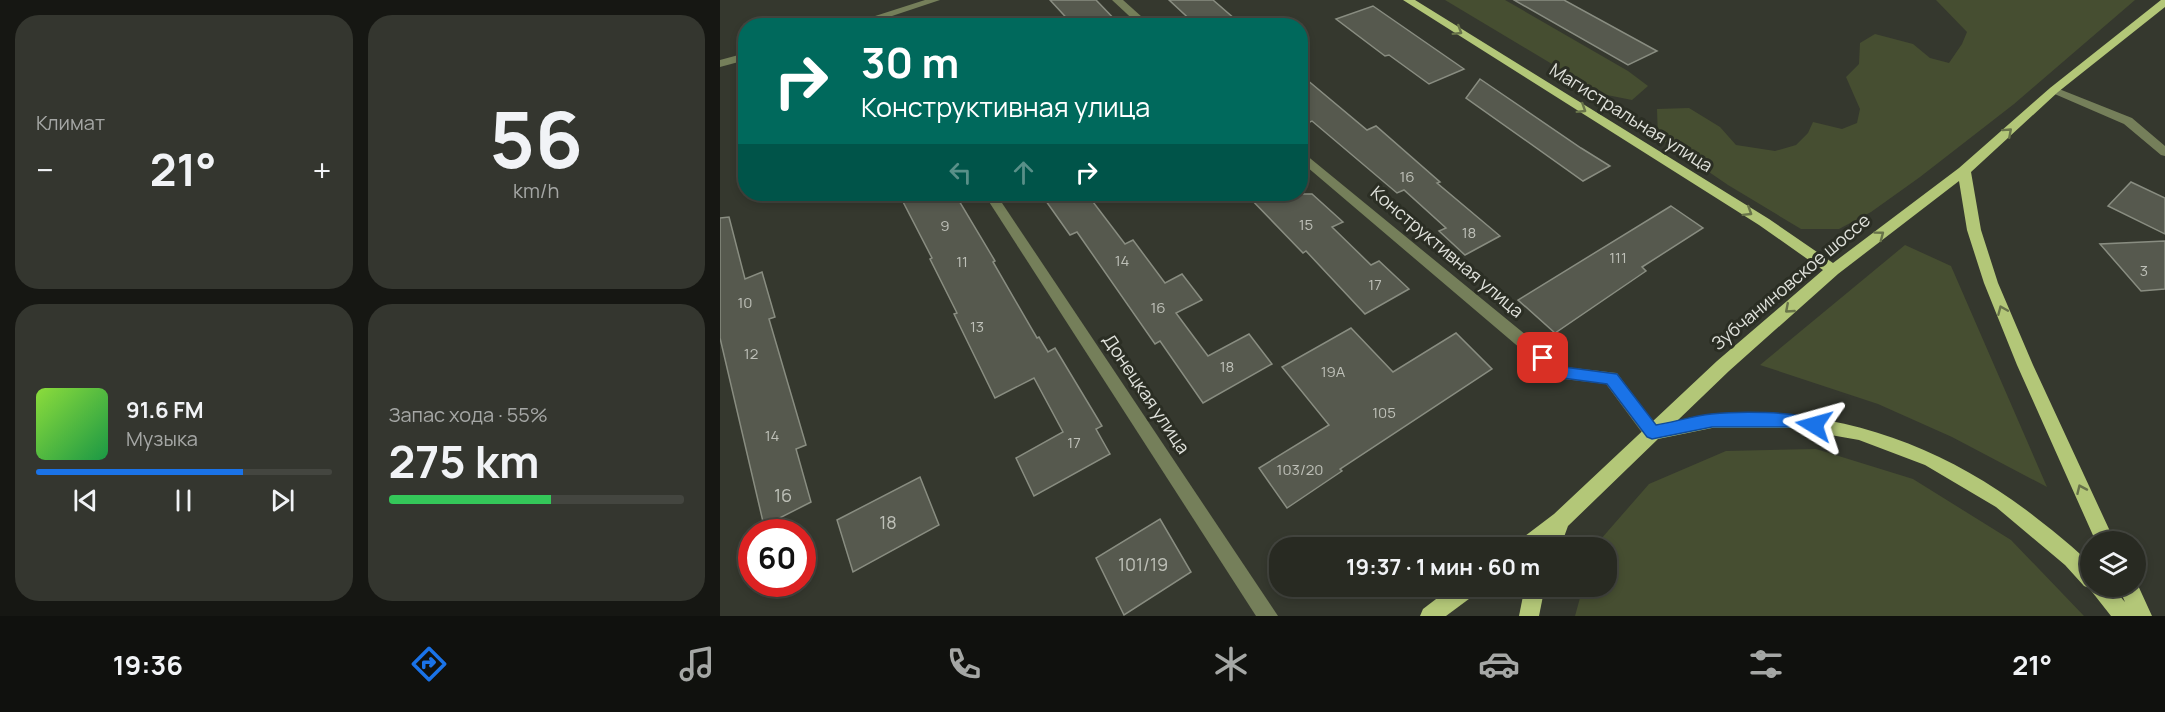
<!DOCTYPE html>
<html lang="ru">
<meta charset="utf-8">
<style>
:root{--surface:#282a22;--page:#34362f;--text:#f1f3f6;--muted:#a5a7a5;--line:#444640;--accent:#1a73e8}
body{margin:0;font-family:Manrope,sans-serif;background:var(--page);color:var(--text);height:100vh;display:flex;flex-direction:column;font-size:22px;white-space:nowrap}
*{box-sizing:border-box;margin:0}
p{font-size:20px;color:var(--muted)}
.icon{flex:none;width:33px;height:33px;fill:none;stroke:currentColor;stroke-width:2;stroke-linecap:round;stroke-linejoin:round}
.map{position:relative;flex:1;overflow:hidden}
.drawer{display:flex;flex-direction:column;gap:15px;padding:15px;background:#161713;width:720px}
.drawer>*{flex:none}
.hud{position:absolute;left:18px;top:18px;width:570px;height:183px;border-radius:24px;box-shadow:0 3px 9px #0003,0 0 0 2px var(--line);background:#00695c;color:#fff;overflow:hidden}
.controls{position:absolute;left:1360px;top:531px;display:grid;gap:12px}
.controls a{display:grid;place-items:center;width:66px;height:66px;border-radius:50%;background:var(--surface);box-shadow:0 3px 9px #0003,0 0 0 2px var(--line);font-size:30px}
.speed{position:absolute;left:18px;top:519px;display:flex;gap:12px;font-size:30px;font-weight:700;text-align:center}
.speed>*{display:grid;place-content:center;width:78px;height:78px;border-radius:50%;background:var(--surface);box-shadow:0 3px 9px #0003,0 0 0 2px var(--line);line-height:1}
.speed .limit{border:9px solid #d22;background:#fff;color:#111}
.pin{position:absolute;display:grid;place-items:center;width:51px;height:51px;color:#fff;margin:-26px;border-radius:12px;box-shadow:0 3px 9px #0006}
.me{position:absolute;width:66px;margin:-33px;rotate:278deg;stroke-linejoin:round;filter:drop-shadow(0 0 4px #0008)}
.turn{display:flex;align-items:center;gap:21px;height:126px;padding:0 24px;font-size:27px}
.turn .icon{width:78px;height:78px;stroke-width:2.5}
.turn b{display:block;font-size:42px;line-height:51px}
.lanes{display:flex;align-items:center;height:57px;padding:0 24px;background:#0003;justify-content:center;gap:30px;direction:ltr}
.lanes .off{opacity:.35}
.big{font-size:45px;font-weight:700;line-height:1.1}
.drawer .tile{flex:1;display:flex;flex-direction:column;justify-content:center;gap:9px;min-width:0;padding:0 21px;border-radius:24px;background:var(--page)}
.drawer .dial{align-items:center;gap:0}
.dial b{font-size:78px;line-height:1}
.song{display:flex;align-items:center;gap:18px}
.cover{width:72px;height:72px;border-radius:9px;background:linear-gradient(135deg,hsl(90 70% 55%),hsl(140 70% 35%))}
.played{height:6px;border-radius:3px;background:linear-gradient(90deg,var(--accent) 70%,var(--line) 70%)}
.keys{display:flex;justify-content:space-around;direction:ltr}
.heat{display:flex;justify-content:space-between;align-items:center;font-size:33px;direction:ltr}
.charge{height:9px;border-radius:4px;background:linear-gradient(90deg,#34c759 55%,var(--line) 0)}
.drawer .tiles{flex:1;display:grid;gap:15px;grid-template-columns:repeat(2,1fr)}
.trip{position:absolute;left:549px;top:537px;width:348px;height:60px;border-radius:24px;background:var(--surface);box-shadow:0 3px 9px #0003,0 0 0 2px var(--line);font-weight:700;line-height:60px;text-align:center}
.tabs{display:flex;height:96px;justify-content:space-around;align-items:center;background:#10110e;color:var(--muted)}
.tabs .icon{width:42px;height:42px}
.tabs .on{color:var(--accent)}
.tabs b{font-size:27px;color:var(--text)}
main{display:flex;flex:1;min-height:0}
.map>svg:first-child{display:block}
.green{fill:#464e31}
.building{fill:#56594e;stroke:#898d81;stroke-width:1.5}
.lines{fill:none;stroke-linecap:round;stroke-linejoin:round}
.minor{fill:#757f5a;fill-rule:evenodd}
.major{fill:#b3c778;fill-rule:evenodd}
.oneway{stroke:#68734a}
.route{fill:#1a73e8;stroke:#114b97;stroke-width:1.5}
.labels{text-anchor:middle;stroke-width:6;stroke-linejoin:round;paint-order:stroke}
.number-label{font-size:15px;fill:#bec0b8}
.street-label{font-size:18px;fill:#e0e2dc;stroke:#2b2e24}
.near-number-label{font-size:18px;fill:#bec0b8}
</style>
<main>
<section class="drawer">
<div class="tiles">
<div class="tile"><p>Климат</p>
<div class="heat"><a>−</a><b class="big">21°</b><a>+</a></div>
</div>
<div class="tile dial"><b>56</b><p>km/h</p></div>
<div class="tile">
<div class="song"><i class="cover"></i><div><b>91.6 FM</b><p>Музыка</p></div></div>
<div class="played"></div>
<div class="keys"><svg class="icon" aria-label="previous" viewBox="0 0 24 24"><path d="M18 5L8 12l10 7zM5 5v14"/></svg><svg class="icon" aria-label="pause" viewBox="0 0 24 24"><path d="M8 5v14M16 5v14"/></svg><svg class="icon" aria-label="next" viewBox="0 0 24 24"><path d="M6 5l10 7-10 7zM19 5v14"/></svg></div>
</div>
<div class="tile"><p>Запас хода · 55%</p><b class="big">275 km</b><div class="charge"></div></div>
</div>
</section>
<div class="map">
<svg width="1445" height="616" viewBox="0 0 1445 616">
<rect width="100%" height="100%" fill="#35382e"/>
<!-- green -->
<g class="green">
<path d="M725,0H785L908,71L928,86L912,100L882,94Z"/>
<path d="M1216,0H1415L1294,104L1200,177L1151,212L1119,229H1081L1008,185L938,137L937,109L969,108L1000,127L1016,145L1055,151L1076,145L1088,133L1093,122L1122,129L1137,123L1140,109L1126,77L1139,64L1140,43L1155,34L1193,44L1210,58L1229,63L1242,44L1247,32Z"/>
<path d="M1185,245L1231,266L1327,487L1232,437L1158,404L1040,365Z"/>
<path d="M1096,449L1193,479L1291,540L1364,616H855L863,587L886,586V548L874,547L929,484L1006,451Z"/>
</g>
<!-- building -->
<g class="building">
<path d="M330,0H376L401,26H354Z"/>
<path d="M449,0H493L523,26H477Z"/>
<path d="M794,0H844L937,51L908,65Z"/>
<path d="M653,6L744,69L709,84L669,55L665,56L616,19Z"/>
<path d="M580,74L647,130L656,126L720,182L717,183L780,236L745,255L719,231L726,228L684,190L677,193L592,121L580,126Z"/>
<path d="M760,79L861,148L890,166L863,181L746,98Z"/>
<path d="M1411,182L1445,198V234L1388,206Z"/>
<path d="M179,194H235L275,261L273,262L317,338L319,337L328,352L335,348L341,358L382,426L376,429L390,454L314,496L296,458L343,432L314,378L275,398L234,314L237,313L210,259L212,258Z"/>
<path d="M321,194H367L405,244L413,240L445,283L462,274L482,300L456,313L488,356L529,334L552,364L483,403L440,341L435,344L357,232L350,235Z"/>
<path d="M526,194H592L623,222L612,227L651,265L659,261L689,289L645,314L586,251L583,253Z"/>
<path d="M951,206L983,228L922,267L926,271L835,333L798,300Z"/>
<path d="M9,217L25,279L42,272L55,317L49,319L86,445L76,449L91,502L44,526L0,338V218Z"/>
<path d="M1445,241V289L1421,291L1380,244Z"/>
<path d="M631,328L673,372L736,333L772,369L620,469L622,471L567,508L539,468L609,425L562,367Z"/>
<path d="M200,477L219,525L133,572L117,520Z"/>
<path d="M440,519L471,572L404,615L376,558Z"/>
</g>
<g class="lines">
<!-- minor -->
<g class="minor">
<path d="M205,0H220L142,26H124Z"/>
<path d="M392,0H403L432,26H420Z"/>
<path d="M26,53V60L0,67V60Z"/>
<path d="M1334,87L1412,118L1445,146V156L1441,155L1404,124L1330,92V88Z"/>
<path d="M580,150L845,367L897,373L938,428L941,433L938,438L932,440L926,438L886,384L835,378L580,161Z"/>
<path d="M264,194H276L558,616H536Z"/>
</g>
<!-- major -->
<g class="major">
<path d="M683,0H695L1049,219L1113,263L1239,168L1330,88L1441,0H1445V7L1338,92L1251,172L1261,230L1278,283L1313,365L1395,542H1376L1297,365L1264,283L1247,230L1239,181L1118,274L1009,371L957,421C1087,395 1217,438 1319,520C1337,534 1355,548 1371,565V586H1391L1405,602L1398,586H1416V581L1432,616H1391L1369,588L1364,586L1345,565L1276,507L1205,465L1139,440L1071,428H992L938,439L848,526L840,548H795L797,542L834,514L997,361L1103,270L1039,225Z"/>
<path d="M733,586H760L757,593L726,616H700L703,609Z"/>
<path d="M805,586H825L819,616H799Z"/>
</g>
</g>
<!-- one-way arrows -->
<defs><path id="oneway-chevron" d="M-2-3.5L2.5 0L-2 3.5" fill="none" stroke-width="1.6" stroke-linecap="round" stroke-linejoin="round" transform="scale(1.5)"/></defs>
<g class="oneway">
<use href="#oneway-chevron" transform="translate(738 31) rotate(32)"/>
<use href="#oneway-chevron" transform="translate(862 109) rotate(32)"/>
<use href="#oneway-chevron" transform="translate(1288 132) rotate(-42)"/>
<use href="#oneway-chevron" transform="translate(1028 212) rotate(32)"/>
<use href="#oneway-chevron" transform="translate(1160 235) rotate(-37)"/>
<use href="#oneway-chevron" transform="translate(1069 309) rotate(139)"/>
<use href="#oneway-chevron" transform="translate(1282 310) rotate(-113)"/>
<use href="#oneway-chevron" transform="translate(1361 489) rotate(-114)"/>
</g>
<!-- route -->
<path class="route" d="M823,352L844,367L897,374L936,425C954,422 973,416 991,414C1019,411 1073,411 1099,420L1102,425L1099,429L1094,431L1071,427H992L932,439L927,437L887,384L835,377L816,358L818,354Z"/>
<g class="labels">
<!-- number labels -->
<g class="number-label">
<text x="687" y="182">16</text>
<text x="586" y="230">15</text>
<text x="225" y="231">9</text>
<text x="749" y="238">18</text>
<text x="898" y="263">111</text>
<text x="402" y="266">14</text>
<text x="242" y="267">11</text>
<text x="1424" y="276">3</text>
<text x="655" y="290">17</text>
<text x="25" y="308">10</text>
<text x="438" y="313">16</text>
<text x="257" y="332">13</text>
<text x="31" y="359">12</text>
<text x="507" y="372">18</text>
<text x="613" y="377">19А</text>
<text x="664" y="418">105</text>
<text x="52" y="441">14</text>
<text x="354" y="448">17</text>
<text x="580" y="475">103/20</text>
</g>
<!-- street labels -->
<g class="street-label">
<text transform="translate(911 118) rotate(32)" y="6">Магистральная улица</text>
<text transform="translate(727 252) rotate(40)" y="6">Конструктивная улица</text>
<text transform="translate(1071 282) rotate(-40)" y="6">Зубчаниновское шоссе</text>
<text transform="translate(426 394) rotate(56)" y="6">Донецкая улица</text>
</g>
<!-- near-number labels -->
<g class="near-number-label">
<text x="63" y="502">16</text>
<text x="168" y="529">18</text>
<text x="423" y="571">101/19</text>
</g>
</g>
</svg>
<div class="controls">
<a><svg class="icon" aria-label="layers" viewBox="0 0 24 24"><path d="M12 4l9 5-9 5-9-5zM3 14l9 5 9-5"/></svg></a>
</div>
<div class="speed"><div class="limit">60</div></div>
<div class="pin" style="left:823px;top:358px;background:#d93025"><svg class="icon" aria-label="arrive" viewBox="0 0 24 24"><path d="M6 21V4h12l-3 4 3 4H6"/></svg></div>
<svg class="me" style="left:1094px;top:425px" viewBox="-20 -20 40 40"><path d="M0-17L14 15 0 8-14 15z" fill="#1a73e8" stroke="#fff" stroke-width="4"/></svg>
<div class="trip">19:37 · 1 мин · 60 m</div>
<div class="hud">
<div class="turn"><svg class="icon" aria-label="right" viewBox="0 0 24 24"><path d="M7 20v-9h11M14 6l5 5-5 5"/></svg><div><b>30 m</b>Конструктивная улица</div></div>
<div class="lanes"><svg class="icon off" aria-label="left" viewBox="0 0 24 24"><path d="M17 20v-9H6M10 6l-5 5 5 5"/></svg><svg class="icon off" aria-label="ahead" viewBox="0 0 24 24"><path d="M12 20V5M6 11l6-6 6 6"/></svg><svg class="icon" aria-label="right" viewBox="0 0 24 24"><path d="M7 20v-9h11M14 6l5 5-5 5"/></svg></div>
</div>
</div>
</main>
<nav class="tabs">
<b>19:36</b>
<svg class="icon on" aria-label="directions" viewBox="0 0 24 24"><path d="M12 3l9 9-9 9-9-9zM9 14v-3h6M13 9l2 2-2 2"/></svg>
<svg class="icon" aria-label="music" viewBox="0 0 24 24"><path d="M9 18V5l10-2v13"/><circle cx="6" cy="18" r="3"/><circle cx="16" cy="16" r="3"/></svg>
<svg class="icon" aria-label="phone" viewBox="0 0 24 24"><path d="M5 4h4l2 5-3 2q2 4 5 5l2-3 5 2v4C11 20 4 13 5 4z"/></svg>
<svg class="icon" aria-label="climate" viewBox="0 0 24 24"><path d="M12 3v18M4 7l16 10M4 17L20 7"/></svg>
<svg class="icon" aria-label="car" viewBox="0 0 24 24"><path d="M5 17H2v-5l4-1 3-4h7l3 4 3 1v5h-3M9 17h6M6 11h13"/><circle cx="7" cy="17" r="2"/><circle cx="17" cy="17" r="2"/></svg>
<svg class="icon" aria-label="filters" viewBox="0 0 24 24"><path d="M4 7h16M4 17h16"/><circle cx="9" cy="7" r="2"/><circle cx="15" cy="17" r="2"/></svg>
<b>21°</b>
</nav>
